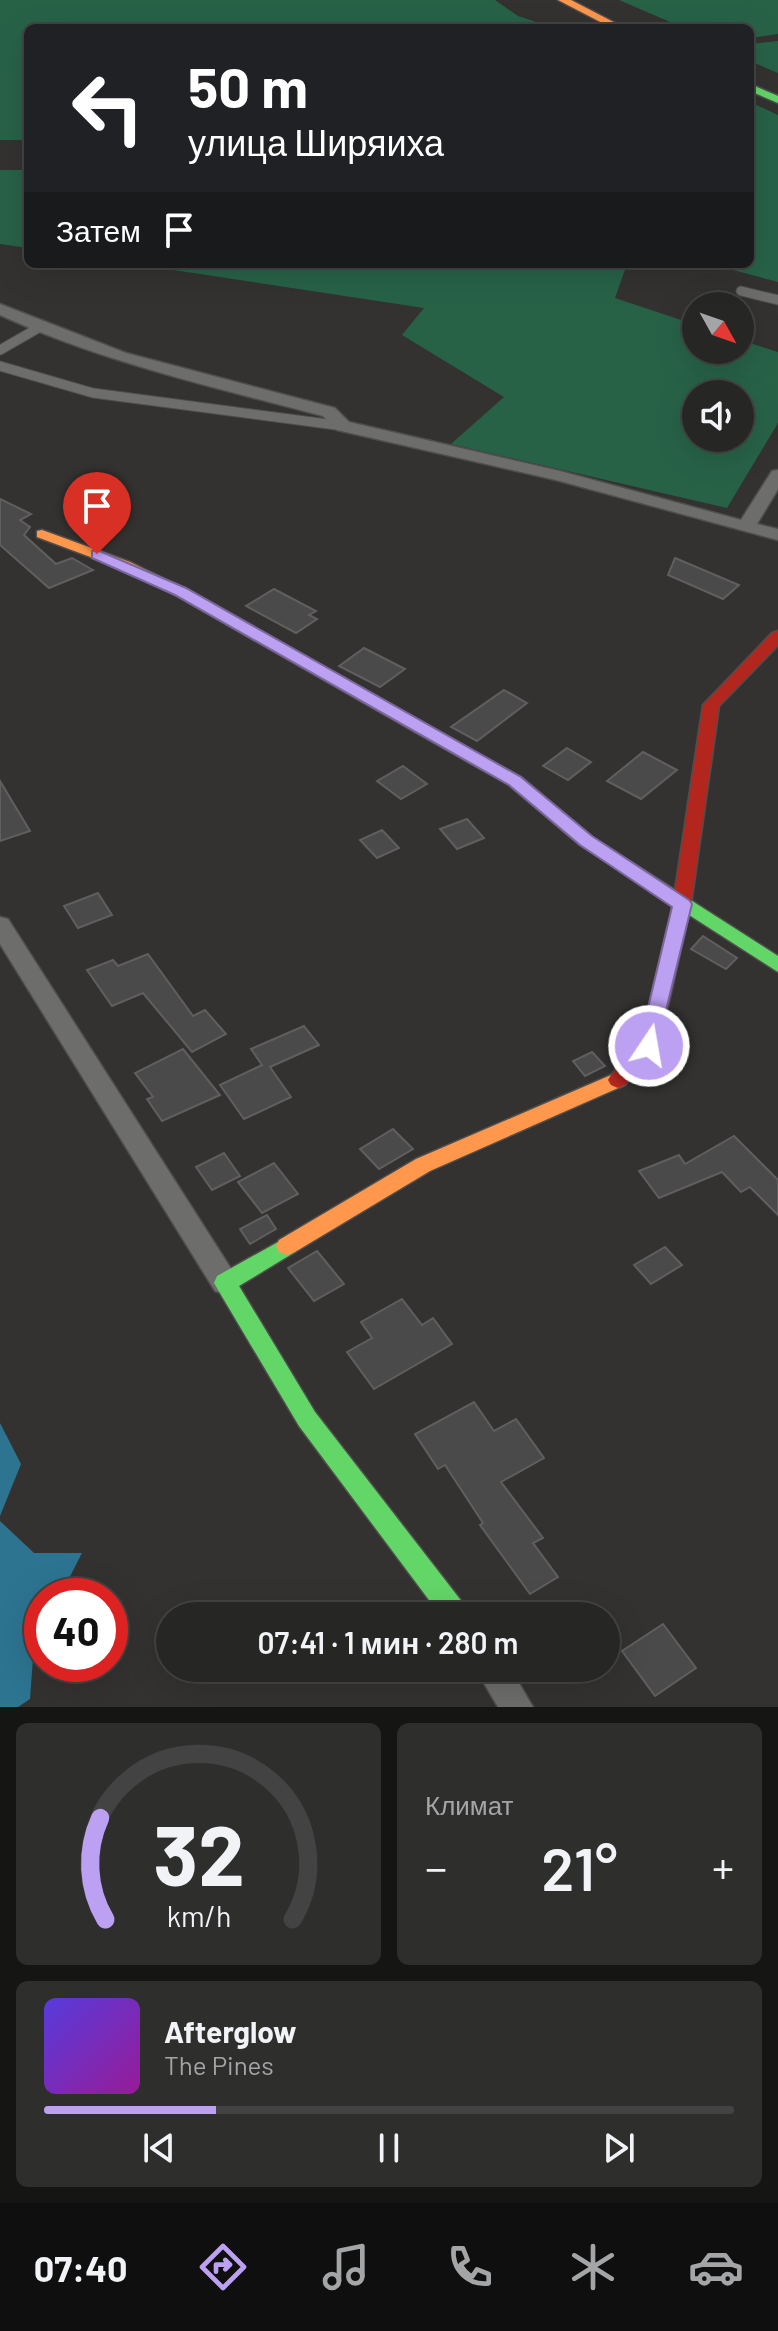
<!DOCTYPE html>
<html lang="ru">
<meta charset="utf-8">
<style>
:root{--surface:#262625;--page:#2e2e2d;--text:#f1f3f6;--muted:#a4a5a7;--line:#424342;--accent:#bca0f2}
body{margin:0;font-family:Barlow,sans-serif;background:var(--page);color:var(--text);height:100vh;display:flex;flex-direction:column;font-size:30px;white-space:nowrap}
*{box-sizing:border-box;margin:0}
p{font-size:26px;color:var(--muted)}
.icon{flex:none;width:44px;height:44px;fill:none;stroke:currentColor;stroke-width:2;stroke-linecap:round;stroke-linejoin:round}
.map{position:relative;height:1707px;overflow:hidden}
.drawer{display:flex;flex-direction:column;gap:16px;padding:16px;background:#151514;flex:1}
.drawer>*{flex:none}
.guide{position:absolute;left:24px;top:24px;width:730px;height:244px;border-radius:12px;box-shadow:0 8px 32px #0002,0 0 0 2px var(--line);background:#202124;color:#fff;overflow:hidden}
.needle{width:52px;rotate:130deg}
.fabs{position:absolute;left:682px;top:292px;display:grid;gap:16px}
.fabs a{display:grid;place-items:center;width:72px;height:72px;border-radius:50%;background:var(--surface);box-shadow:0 8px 32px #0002,0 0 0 2px var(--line);font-size:40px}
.speed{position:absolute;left:24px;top:1578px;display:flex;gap:16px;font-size:40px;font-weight:700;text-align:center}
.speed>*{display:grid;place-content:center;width:104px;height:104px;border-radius:50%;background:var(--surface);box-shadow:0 8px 32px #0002,0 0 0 2px var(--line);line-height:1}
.speed .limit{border:12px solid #d22;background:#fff;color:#111}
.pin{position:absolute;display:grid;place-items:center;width:68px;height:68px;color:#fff;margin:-82px -34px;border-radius:50% 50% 50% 0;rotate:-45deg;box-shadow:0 0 8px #0007}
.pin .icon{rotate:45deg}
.me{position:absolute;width:88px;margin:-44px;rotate:12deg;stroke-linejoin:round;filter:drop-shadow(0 0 6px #0008)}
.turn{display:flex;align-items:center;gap:28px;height:168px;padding:0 32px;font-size:36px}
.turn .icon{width:104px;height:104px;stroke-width:2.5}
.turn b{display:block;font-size:56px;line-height:68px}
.then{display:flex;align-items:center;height:76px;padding:0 32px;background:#0003;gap:16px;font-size:30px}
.big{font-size:60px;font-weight:600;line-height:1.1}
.drawer .widget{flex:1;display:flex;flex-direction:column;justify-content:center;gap:12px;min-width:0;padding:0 28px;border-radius:12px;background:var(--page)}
.drawer .dial{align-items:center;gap:0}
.dial svg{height:208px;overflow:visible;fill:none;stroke:var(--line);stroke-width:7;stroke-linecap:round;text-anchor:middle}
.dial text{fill:var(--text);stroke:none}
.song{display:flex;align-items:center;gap:24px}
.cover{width:96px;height:96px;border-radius:12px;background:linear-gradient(135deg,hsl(250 70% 55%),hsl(300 70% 35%))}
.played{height:8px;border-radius:4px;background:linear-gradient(90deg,var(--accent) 25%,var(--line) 25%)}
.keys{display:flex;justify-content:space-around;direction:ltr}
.heat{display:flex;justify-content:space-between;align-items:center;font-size:44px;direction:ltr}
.drawer .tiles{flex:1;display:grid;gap:16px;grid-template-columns:1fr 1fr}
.widget:last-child{grid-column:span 2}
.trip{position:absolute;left:156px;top:1602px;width:464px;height:80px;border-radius:40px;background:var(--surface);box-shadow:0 8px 32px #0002,0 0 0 2px var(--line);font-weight:600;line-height:80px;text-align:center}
.menu{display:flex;height:128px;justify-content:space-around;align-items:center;background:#0f0f0f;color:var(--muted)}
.menu .icon{width:56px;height:56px}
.menu .on{color:var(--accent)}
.menu b{font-size:36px;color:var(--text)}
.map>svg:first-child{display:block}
.green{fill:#276247;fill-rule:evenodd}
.water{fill:#2d7491}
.building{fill:#4b4a4a;stroke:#605e5e;stroke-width:2}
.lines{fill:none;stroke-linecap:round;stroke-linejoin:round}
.lane-casing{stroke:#4f4e4d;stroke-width:11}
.street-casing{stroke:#4f4e4d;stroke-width:3}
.fast-casing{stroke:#4f4e4d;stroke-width:3}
.slow-casing{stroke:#4f4e4d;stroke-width:3}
.jam-casing{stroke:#4f4e4d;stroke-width:3}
.lane{stroke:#6d6d6c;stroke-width:9}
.street{fill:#6d6d6c;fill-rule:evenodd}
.fast{fill:#63d668;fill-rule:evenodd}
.slow{fill:#ff974d;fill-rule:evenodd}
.jam{fill:#b3261e;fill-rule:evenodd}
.route{fill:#bca0f2;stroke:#7a689d;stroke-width:2}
</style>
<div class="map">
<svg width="778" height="1707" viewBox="0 0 778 1707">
<rect width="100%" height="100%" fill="#333231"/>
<!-- green -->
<g class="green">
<path d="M0,0H495L518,16L554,28H28V140H0Z"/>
<path d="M619,0H778V34L750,38V28H684Z"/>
<path d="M778,41V73L750,61V44Z"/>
<path d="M750,102L778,115V282L711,264H750Z"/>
<path d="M0,170H28V248L0,244Z"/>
<path d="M134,264H627L615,298L696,325V350H740V340L778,352V423L727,508L451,444L504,397L402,335L424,308ZM696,394H740V438H696Z"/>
</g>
<!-- water -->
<g class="water">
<path d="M0,1423L21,1464L0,1516Z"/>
<path d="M0,1521L34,1553H82L60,1596H42V1630L34,1645L30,1699L18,1707H0Z"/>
</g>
<!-- building -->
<g class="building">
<path d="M0,499L31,514L20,520L30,527L24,535L56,564L72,558L93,570L49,588L0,545Z"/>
<path d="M675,558L739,585L723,599L668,575Z"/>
<path d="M274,589L316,611L309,615L317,619L296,633L246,606Z"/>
<path d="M364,648L405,669L380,687L339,666Z"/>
<path d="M504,690L527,703L477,741L451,727Z"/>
<path d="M567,748L591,762L568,780L543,766Z"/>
<path d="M643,752L677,770L641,799L607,781Z"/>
<path d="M403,766L427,784L401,799L377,781Z"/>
<path d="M0,781L30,831L0,841Z"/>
<path d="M467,819L484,838L457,849L440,829Z"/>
<path d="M382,830L399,848L377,858L360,840Z"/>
<path d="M98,893L112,915L78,928L64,906Z"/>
<path d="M703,936L737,958L726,969L691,949Z"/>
<path d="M148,954L193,1016L205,1010L226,1034L192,1052L143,993L112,1006L87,970L113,960L118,966Z"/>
<path d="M304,1026L319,1045L270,1067L291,1097L244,1119L220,1085L262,1065L251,1049Z"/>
<path d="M672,1036L688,1039L680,1064L660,1059L669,1048Z"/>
<path d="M183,1049L220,1095L162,1121L147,1099L153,1097L135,1073Z"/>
<path d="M592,1052L605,1066L585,1076L573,1061Z"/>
<path d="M393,1129L413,1149L379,1169L360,1149Z"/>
<path d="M734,1136L778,1180V1215L750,1187L741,1192L722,1172L659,1198L639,1171L679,1155L685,1164Z"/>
<path d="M224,1153L240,1176L212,1190L196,1167Z"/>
<path d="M274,1163L298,1194L262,1213L238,1182Z"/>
<path d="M267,1215L276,1229L250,1244L240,1229Z"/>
<path d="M665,1247L682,1265L651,1284L634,1265Z"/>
<path d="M317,1251L344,1284L314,1301L288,1268Z"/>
<path d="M402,1299L422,1325L433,1318L452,1344L374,1389L347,1352L372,1338L361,1322Z"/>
<path d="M474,1402L494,1431L516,1419L544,1458L501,1482L543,1538L533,1543L558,1577L530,1594L480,1525L483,1523L445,1465L438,1469L415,1434Z"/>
<path d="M663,1624L696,1668L655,1696L622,1651Z"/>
</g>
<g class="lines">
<defs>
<g id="lane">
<path d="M741,291L778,300"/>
<path d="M0,350L40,327"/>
<path d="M0,366L93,393L343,426"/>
</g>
<g id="street">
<path d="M0,304L126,353L335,408L349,422L560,471L741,520L772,471L778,470V489L757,524L778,529V540L556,480L337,430L323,416C213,387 103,362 0,315Z"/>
<path d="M0,917L8,919L235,1275L239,1283L235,1291L225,1294L215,1291L0,944Z"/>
<path d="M475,1668H510L533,1707H498Z"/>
</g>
<g id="fast">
<path d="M750,84L778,96V103L750,91Z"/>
<path d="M421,723L521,777L592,837L778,956V972L580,845L509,785L415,732L413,728L415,724Z"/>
<path d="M287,1237L295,1240L298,1246L295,1252L239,1286L315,1412L466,1607L470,1616H441L299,1426L214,1283L217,1276Z"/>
</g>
<g id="slow">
<path d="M558,0H571L625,28H612Z"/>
<path d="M42,530L130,562L185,589L429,728L421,733L415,732L175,595L120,568L37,537V531Z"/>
<path d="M618,1072L625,1075L628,1080L625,1085L430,1171L295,1252L287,1255L279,1252L276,1246L279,1240L416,1159Z"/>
</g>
<path id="jam" d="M778,631V645L719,706L691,904L659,1046L625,1085L618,1088L611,1085L608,1080L611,1075L640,1043L673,904L703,705L772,633Z"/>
</defs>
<!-- lane casing -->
<use href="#lane" class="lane-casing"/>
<!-- street casing -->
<use href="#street" class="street-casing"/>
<!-- fast casing -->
<use href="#fast" class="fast-casing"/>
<!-- slow casing -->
<use href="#slow" class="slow-casing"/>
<!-- jam casing -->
<use href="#jam" class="jam-casing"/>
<!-- lane -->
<use href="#lane" class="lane"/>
<!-- street -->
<use href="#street" class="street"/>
<!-- fast -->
<use href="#fast" class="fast"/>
<!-- slow -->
<use href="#slow" class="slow"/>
<!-- jam -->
<use href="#jam" class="jam"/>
</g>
<!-- route -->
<path class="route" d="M97,550L186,588L521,777L592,836L689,900L692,904L656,1051H642L639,1046L672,907L580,845L509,785L175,595L92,558V551Z"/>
</svg>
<div class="fabs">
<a><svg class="needle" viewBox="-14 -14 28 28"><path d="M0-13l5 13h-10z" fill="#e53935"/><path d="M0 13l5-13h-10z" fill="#a4a5a7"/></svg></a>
<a><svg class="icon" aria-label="sound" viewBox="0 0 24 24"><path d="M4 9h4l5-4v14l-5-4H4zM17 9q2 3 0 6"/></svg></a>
</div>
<div class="speed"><div class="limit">40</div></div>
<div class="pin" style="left:97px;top:554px;background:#d93025"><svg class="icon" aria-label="arrive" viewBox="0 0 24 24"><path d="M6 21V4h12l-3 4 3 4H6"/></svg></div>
<svg class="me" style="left:649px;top:1046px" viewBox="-20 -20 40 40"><circle r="17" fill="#bca0f2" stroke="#fff" stroke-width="3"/><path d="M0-11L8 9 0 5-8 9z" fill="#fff"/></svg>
<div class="trip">07:41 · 1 мин · 280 m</div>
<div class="guide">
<div class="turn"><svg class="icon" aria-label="left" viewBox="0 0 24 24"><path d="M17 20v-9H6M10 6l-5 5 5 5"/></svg><div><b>50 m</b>улица Ширяиха</div></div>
<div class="then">Затем<svg class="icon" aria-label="arrive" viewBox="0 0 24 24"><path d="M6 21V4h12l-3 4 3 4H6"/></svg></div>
</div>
</div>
<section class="drawer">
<div class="tiles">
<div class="widget dial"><svg viewBox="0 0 100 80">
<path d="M14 69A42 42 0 1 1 86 69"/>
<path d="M14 69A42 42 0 0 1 12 30" stroke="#bca0f2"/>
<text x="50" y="56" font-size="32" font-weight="700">32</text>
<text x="50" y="72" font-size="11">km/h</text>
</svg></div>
<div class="widget"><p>Климат</p>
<div class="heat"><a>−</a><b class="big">21°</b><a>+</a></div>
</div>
<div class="widget">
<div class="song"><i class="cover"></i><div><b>Afterglow</b><p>The Pines</p></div></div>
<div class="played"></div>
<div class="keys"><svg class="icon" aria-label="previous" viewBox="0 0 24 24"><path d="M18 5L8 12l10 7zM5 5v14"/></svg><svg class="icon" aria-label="pause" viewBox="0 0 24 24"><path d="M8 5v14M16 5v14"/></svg><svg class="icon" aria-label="next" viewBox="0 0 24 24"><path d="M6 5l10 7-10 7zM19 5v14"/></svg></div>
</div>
</div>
</section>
<nav class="menu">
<b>07:40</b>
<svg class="icon on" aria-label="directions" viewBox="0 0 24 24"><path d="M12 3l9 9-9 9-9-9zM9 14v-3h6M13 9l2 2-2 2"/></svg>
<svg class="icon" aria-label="music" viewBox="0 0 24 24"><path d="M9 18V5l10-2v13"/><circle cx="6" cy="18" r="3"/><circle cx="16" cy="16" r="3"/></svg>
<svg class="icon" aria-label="phone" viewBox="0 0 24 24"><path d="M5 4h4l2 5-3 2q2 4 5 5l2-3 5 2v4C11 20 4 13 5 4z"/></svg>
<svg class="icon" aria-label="climate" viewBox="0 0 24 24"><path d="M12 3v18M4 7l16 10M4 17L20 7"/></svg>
<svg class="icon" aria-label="car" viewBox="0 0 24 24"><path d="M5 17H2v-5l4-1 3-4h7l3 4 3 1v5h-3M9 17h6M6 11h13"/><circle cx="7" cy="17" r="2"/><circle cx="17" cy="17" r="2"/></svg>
</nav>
